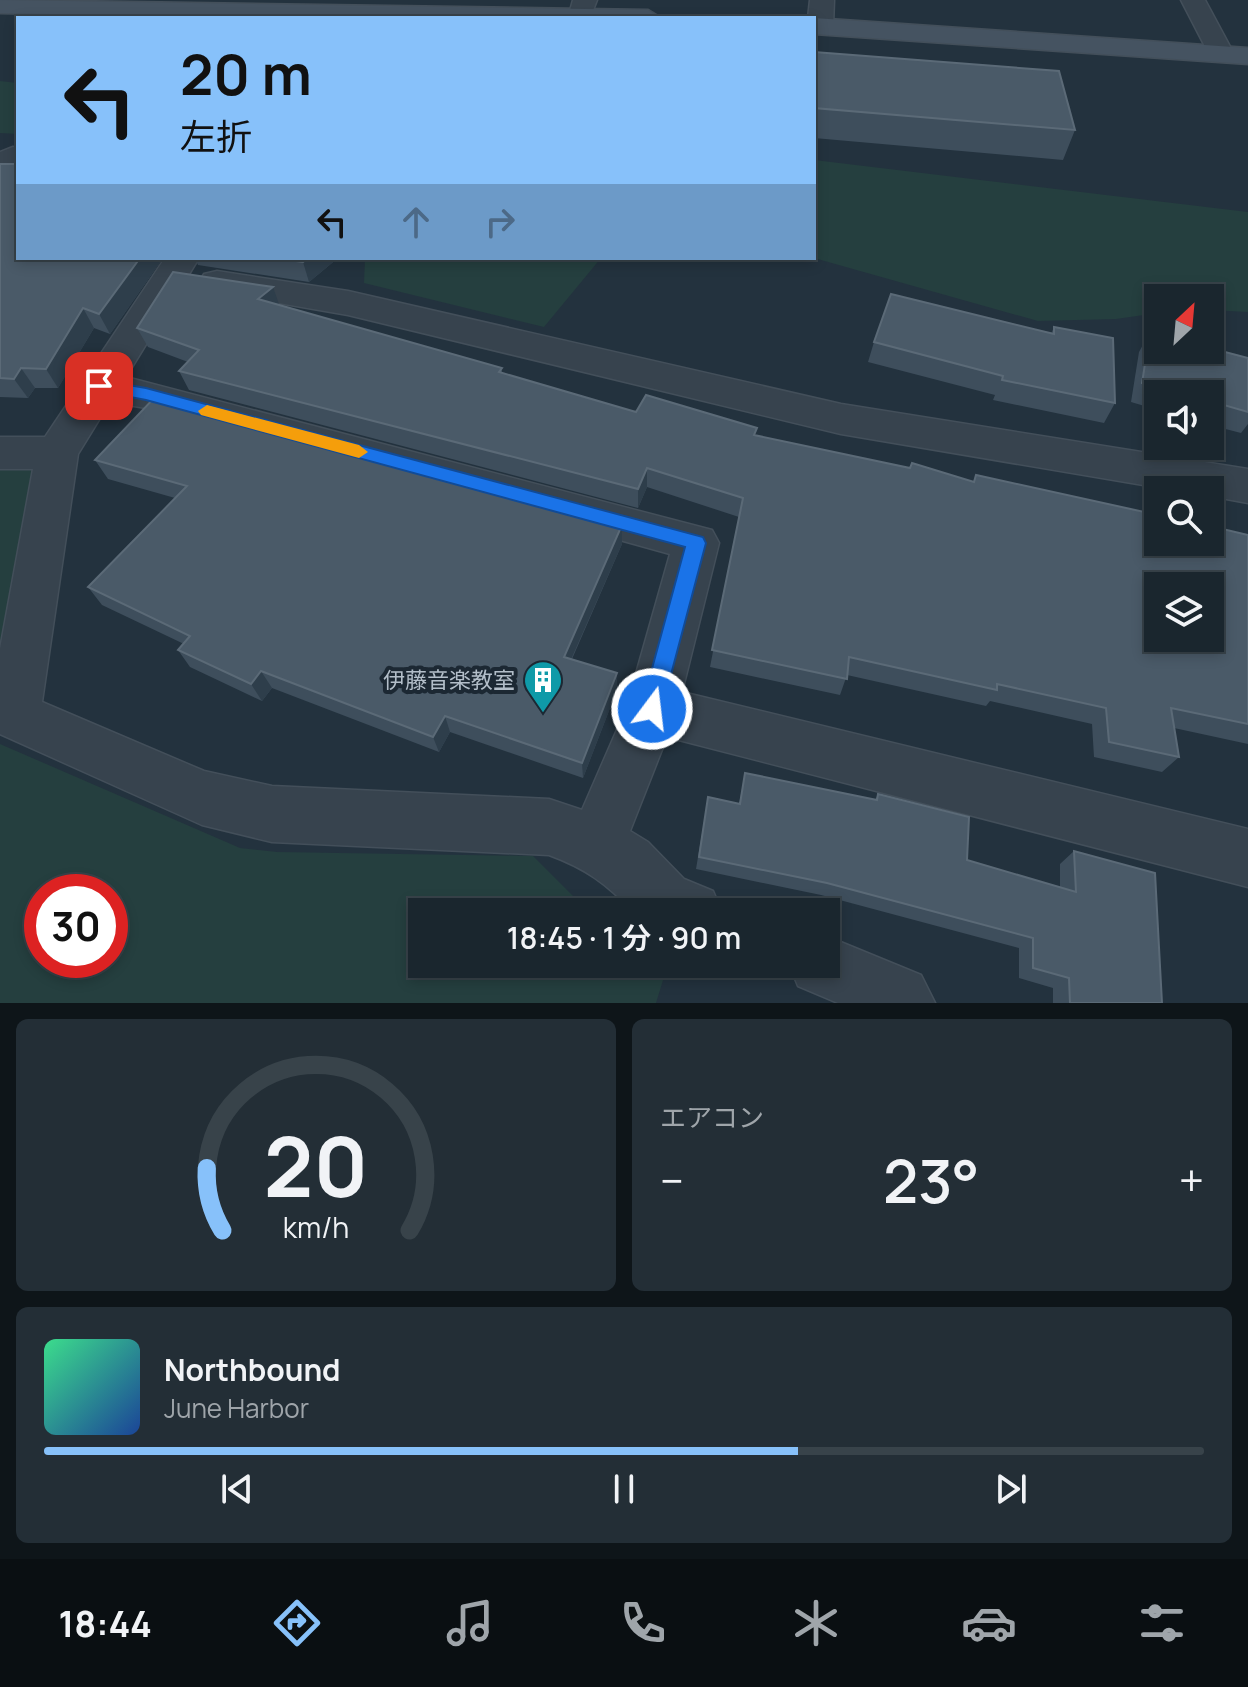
<!DOCTYPE html>
<html lang="ja">
<meta charset="utf-8">
<style>
:root{--surface:#1a262e;--page:#232e36;--text:#f1f3f6;--muted:#9fa5aa;--line:#38434a;--accent:#87c1fa}
body{margin:0;font-family:Manrope,"Noto Sans JP",sans-serif;background:var(--page);color:var(--text);height:100vh;display:flex;flex-direction:column;font-size:30px;white-space:nowrap}
*{box-sizing:border-box;margin:0}
p{font-size:26px;color:var(--muted)}
.icon{flex:none;width:44px;height:44px;fill:none;stroke:currentColor;stroke-width:2;stroke-linecap:round;stroke-linejoin:round}
.map{position:relative;height:1003px;overflow:hidden}
.panel{display:flex;flex-direction:column;gap:16px;padding:16px;background:#0e1519;flex:1}
.panel>*{flex:none}
.guide{position:absolute;left:16px;top:16px;width:800px;height:244px;border-radius:0px;box-shadow:0 4px 12px #0003,0 0 0 2px var(--line);background:#87c1fa;color:#111;overflow:hidden}
.needle{width:52px;rotate:26deg}
.fabs{position:absolute;left:1144px;top:284px;display:grid;gap:16px}
.fabs a{display:grid;place-items:center;width:80px;height:80px;border-radius:0px;background:var(--surface);box-shadow:0 4px 12px #0003,0 0 0 2px var(--line);font-size:40px}
.speed{position:absolute;left:24px;top:874px;display:flex;gap:16px;font-size:40px;font-weight:700;text-align:center}
.speed>*{display:grid;place-content:center;width:104px;height:104px;border-radius:50%;background:var(--surface);box-shadow:0 4px 12px #0003,0 0 0 2px var(--line);line-height:1}
.speed .limit{border:12px solid #d22;background:#fff;color:#111}
.pin{position:absolute;display:grid;place-items:center;width:68px;height:68px;color:#fff;margin:-34px;border-radius:16px;box-shadow:0 4px 12px #0006}
.me{position:absolute;width:88px;margin:-44px;rotate:15deg;stroke-linejoin:round;filter:drop-shadow(0 0 6px #0008)}
.turn{display:flex;align-items:center;gap:28px;height:168px;padding:0 32px;font-size:36px}
.turn .icon{width:104px;height:104px;stroke-width:2.5}
.turn b{display:block;font-size:56px;line-height:68px}
.lanes{display:flex;align-items:center;height:76px;padding:0 32px;background:#0003;justify-content:center;gap:40px;direction:ltr}
.lanes .off{opacity:.35}
.big{font-size:60px;font-weight:600;line-height:1.1}
.panel .widget{flex:1;display:flex;flex-direction:column;justify-content:center;gap:12px;min-width:0;padding:0 28px;border-radius:12px;background:var(--page)}
.panel .dial{align-items:center;gap:0}
.dial svg{height:208px;overflow:visible;fill:none;stroke:var(--line);stroke-width:7;stroke-linecap:round;text-anchor:middle}
.dial text{fill:var(--text);stroke:none}
.song{display:flex;align-items:center;gap:24px}
.cover{width:96px;height:96px;border-radius:12px;background:linear-gradient(135deg,hsl(150 70% 55%),hsl(220 70% 35%))}
.played{height:8px;border-radius:4px;background:linear-gradient(90deg,var(--accent) 65%,var(--line) 65%)}
.keys{display:flex;justify-content:space-around;direction:ltr}
.heat{display:flex;justify-content:space-between;align-items:center;font-size:44px;direction:ltr}
.panel .tiles{flex:1;display:grid;gap:16px;grid-template-columns:1fr 1fr}
.widget:last-child{grid-column:span 2}
.trip{position:absolute;left:408px;top:898px;width:432px;height:80px;border-radius:0px;background:var(--surface);box-shadow:0 4px 12px #0003,0 0 0 2px var(--line);font-weight:600;line-height:80px;text-align:center}
.tab-bar{display:flex;height:128px;justify-content:space-around;align-items:center;background:#0a0f12;color:var(--muted)}
.tab-bar .icon{width:56px;height:56px}
.tab-bar .on{color:var(--accent)}
.tab-bar b{font-size:36px;color:var(--text)}
.map>svg:first-child{display:block}
.green{fill:#253f3f;fill-rule:evenodd}
.lines{fill:none;stroke-linecap:round;stroke-linejoin:round}
.street-casing{stroke:#434f5a;stroke-width:3}
.secondary-casing{stroke:#434f5a;stroke-width:3}
.street{fill:#37434e;fill-rule:evenodd}
.secondary{fill:#455361;fill-rule:evenodd}
.wall{fill:#3e4e5c}
.shaded-wall{fill:#2e3e4b}
.building{fill:#4a5a68;stroke:#5b6a77;stroke-width:2;fill-rule:evenodd}
.route{fill:#1a73e8;stroke:#114b97;stroke-width:2}
.slow{fill:#f59e0b}
.labels{text-anchor:middle;stroke-width:8;stroke-linejoin:round;paint-order:stroke}
.poi-label{font-size:22px;fill:#b3bec9;stroke:#1c2833;text-anchor:end}
</style>
<div class="map">
<svg width="1248" height="1003" viewBox="0 0 1248 1003">
<rect width="100%" height="100%" fill="#23323e"/>
<!-- green -->
<g class="green">
<path d="M0,81L18,83V134L0,133Z"/>
<path d="M814,160L1248,212V312L1210,310V298H1158V313L1116,319L1038,321L814,258Z"/>
<path d="M365,258H601L544,327L364,283Z"/>
<path d="M0,470H38L0,686Z"/>
<path d="M0,744L240,848L277,852L533,856L586,909L594,912H422V964H668L656,1003H0ZM110,892V960H42V892Z"/>
</g>
<g class="lines">
<defs>
<g id="street">
<path d="M573,0H597L590,18H568Z"/>
<path d="M810,0H834L833,26L829,31L814,32V18H808Z"/>
<path d="M1181,0H1205L1234,54L1230,60H1212Z"/>
<path d="M13,147L18,148V168L11,176L0,178V152Z"/>
<path d="M165,258H199L126,377L712,530L719,543L682,692L1248,829V887L667,737L630,831L648,842L684,879L713,891L722,912H633C607,884 585,868 549,855L272,842L202,825L0,734V649L33,469H0V437H45ZM110,402L146,408L670,554L626,709L582,810L549,799L272,786L204,771L42,702L78,454Z"/>
<path d="M217,271L348,291L841,404L1248,469V503L1210,496V490H1173L841,434L348,315L204,290L199,282L204,274Z"/>
<path d="M826,936L921,975L935,1003H838L798,986L789,964H826Z"/>
</g>
<g id="secondary">
<path d="M0,0L648,10L661,18H243L0,13Z"/>
<path d="M814,18L1248,48V64L814,34Z"/>
</g>
</defs>
<!-- street casing -->
<use href="#street" class="street-casing"/>
<!-- secondary casing -->
<use href="#secondary" class="secondary-casing"/>
<!-- street -->
<use href="#street" class="street"/>
<!-- secondary -->
<use href="#secondary" class="secondary"/>
</g>
<!-- wall -->
<g class="wall">
<path d="M814,52L1075,130L1063,160L814,138Z"/>
<path d="M0,164L163,258L110,334L94,328L58,388H35L28,398L0,397Z"/>
<path d="M195,258H338L309,282L198,265Z"/>
<path d="M279,305L502,368V373L636,412L756,436L973,482L976,475L1248,535V744L1174,728L1179,757L1162,772L1094,757L1092,724L990,701L986,706L847,675L840,695L710,667L739,517L647,487L638,508L189,390L179,371L188,362L148,347L137,328Z"/>
<path d="M1054,327L1115,403L1104,423L993,400L995,395L868,362L874,342L1051,334Z"/>
<path d="M1150,332L1248,358V424L1241,433L1210,425V394H1158V410L1131,402L1139,352Z"/>
<path d="M95,460L622,525V544L572,659L617,673V690L583,778L450,732L439,752L272,688L262,701L190,667L178,650L184,644L102,605L88,587L175,498L108,479Z"/>
<path d="M745,773L875,800L878,794L967,860L1060,887V864L1074,851L1162,1003H1053V988L1019,978V948L821,895L696,869L708,797L739,804Z"/>
</g>
<!-- shaded-wall -->
<g class="shaded-wall">
<path d="M140,258H163L110,334L99,314Z"/>
<path d="M308,258H338L309,282L303,262Z"/>
<path d="M273,287L280,307L258,299Z"/>
<path d="M83,308L94,328L58,388L46,369Z"/>
<path d="M21,368L35,388L28,398L14,379Z"/>
<path d="M647,468V487L638,508V489Z"/>
<path d="M622,525V544L565,673L564,657Z"/>
<path d="M261,671L272,688L262,701L251,684Z"/>
<path d="M617,673V690L583,778L582,763Z"/>
<path d="M445,716L450,732L439,752L433,737Z"/>
</g>
<!-- building -->
<g class="building">
<path d="M814,52L1059,71L1075,130L814,108Z"/>
<path d="M0,164H18V258H140L99,314L83,308L46,369L21,368L14,379L0,378Z"/>
<path d="M274,258H308L303,262Z"/>
<path d="M173,272L273,287L258,299L502,368L499,372L636,412L646,395L757,428L754,435L910,468L912,463L974,482L976,475L1158,515V542H1210V526L1248,535V724L1171,708L1179,757L1109,742L1106,708L997,684V690L849,657L847,679L712,650L743,498L647,468L638,489L179,371L199,350L137,328ZM1158,586H1210V638H1158Z"/>
<path d="M891,294L1054,334V327L1113,338L1115,403L1002,380L1003,376L874,342Z"/>
<path d="M1150,332L1158,334V350H1210V348L1248,358V412L1210,401V394H1184L1142,383Z"/>
<path d="M155,397L622,525L564,657L617,673L582,763L445,716L433,737L261,671L251,684L178,650L190,636L88,587L187,486L95,460Z"/>
<path d="M745,773L877,800L878,794L969,817L967,860L1076,892L1074,851L1155,873L1162,1003H1070L1069,978L1033,968V938L827,883L699,857L708,797L740,804Z"/>
</g>
<!-- route -->
<path class="route" d="M99,380L146,388L703,537L706,543L660,716L652,719L644,716L641,709L685,547L146,400L93,390L91,386Z"/>
<!-- slow -->
<path class="slow" d="M207,405L359,445L368,452L359,458L201,415L198,411Z"/>
<!-- icons -->
<defs>
<symbol id="building-pin" viewBox="-11 -11 22 30"><path d="M0 17L-7.5 6A9.5 9.5 0 1 1 7.5 6Z" fill="#0f9aa8" stroke="#1c2833"/><path d="M-4-6H4V6H1V3H-1V6H-4ZM-2.5-4.3h1.7v1.8h-1.7ZM.8-4.3h1.7v1.8H.8ZM-2.5-1h1.7V.8h-1.7ZM.8-1h1.7V.8H.8Z" fill="#fff"/></symbol>
</defs>
<g fill-rule="evenodd">
<use href="#building-pin" x="521" y="658" width="44" height="60"/>
</g>
<g class="labels">
<!-- poi labels -->
<g class="poi-label">
<text x="515" y="688">伊藤音楽教室</text>
</g>
</g>
</svg>
<div class="fabs">
<a><svg class="needle" viewBox="-14 -14 28 28"><path d="M0-13l5 13h-10z" fill="#e53935"/><path d="M0 13l5-13h-10z" fill="#9fa5aa"/></svg></a>
<a><svg class="icon" aria-label="sound" viewBox="0 0 24 24"><path d="M4 9h4l5-4v14l-5-4H4zM17 9q2 3 0 6"/></svg></a>
<a><svg class="icon" aria-label="search" viewBox="0 0 24 24"><circle cx="10" cy="10" r="6"/><path d="M15 15l6 6"/></svg></a>
<a><svg class="icon" aria-label="layers" viewBox="0 0 24 24"><path d="M12 4l9 5-9 5-9-5zM3 14l9 5 9-5"/></svg></a>
</div>
<div class="speed"><div class="limit">30</div></div>
<div class="pin" style="left:99px;top:386px;background:#d93025"><svg class="icon" aria-label="arrive" viewBox="0 0 24 24"><path d="M6 21V4h12l-3 4 3 4H6"/></svg></div>
<svg class="me" style="left:652px;top:709px" viewBox="-20 -20 40 40"><circle r="17" fill="#1a73e8" stroke="#fff" stroke-width="3"/><path d="M0-11L8 9 0 5-8 9z" fill="#fff"/></svg>
<div class="trip">18:45 · 1 分 · 90 m</div>
<div class="guide">
<div class="turn"><svg class="icon" aria-label="left" viewBox="0 0 24 24"><path d="M17 20v-9H6M10 6l-5 5 5 5"/></svg><div><b>20 m</b>左折</div></div>
<div class="lanes"><svg class="icon" aria-label="left" viewBox="0 0 24 24"><path d="M17 20v-9H6M10 6l-5 5 5 5"/></svg><svg class="icon off" aria-label="ahead" viewBox="0 0 24 24"><path d="M12 20V5M6 11l6-6 6 6"/></svg><svg class="icon off" aria-label="right" viewBox="0 0 24 24"><path d="M7 20v-9h11M14 6l5 5-5 5"/></svg></div>
</div>
</div>
<section class="panel">
<div class="tiles">
<div class="widget dial"><svg viewBox="0 0 100 80">
<path d="M14 69A42 42 0 1 1 86 69"/>
<path d="M14 69A42 42 0 0 1 8 45" stroke="#87c1fa"/>
<text x="50" y="56" font-size="32" font-weight="700">20</text>
<text x="50" y="72" font-size="11">km/h</text>
</svg></div>
<div class="widget"><p>エアコン</p>
<div class="heat"><a>−</a><b class="big">23°</b><a>+</a></div>
</div>
<div class="widget">
<div class="song"><i class="cover"></i><div><b>Northbound</b><p>June Harbor</p></div></div>
<div class="played"></div>
<div class="keys"><svg class="icon" aria-label="previous" viewBox="0 0 24 24"><path d="M18 5L8 12l10 7zM5 5v14"/></svg><svg class="icon" aria-label="pause" viewBox="0 0 24 24"><path d="M8 5v14M16 5v14"/></svg><svg class="icon" aria-label="next" viewBox="0 0 24 24"><path d="M6 5l10 7-10 7zM19 5v14"/></svg></div>
</div>
</div>
</section>
<nav class="tab-bar">
<b>18:44</b>
<svg class="icon on" aria-label="directions" viewBox="0 0 24 24"><path d="M12 3l9 9-9 9-9-9zM9 14v-3h6M13 9l2 2-2 2"/></svg>
<svg class="icon" aria-label="music" viewBox="0 0 24 24"><path d="M9 18V5l10-2v13"/><circle cx="6" cy="18" r="3"/><circle cx="16" cy="16" r="3"/></svg>
<svg class="icon" aria-label="phone" viewBox="0 0 24 24"><path d="M5 4h4l2 5-3 2q2 4 5 5l2-3 5 2v4C11 20 4 13 5 4z"/></svg>
<svg class="icon" aria-label="climate" viewBox="0 0 24 24"><path d="M12 3v18M4 7l16 10M4 17L20 7"/></svg>
<svg class="icon" aria-label="car" viewBox="0 0 24 24"><path d="M5 17H2v-5l4-1 3-4h7l3 4 3 1v5h-3M9 17h6M6 11h13"/><circle cx="7" cy="17" r="2"/><circle cx="17" cy="17" r="2"/></svg>
<svg class="icon" aria-label="filters" viewBox="0 0 24 24"><path d="M4 7h16M4 17h16"/><circle cx="9" cy="7" r="2"/><circle cx="15" cy="17" r="2"/></svg>
</nav>
